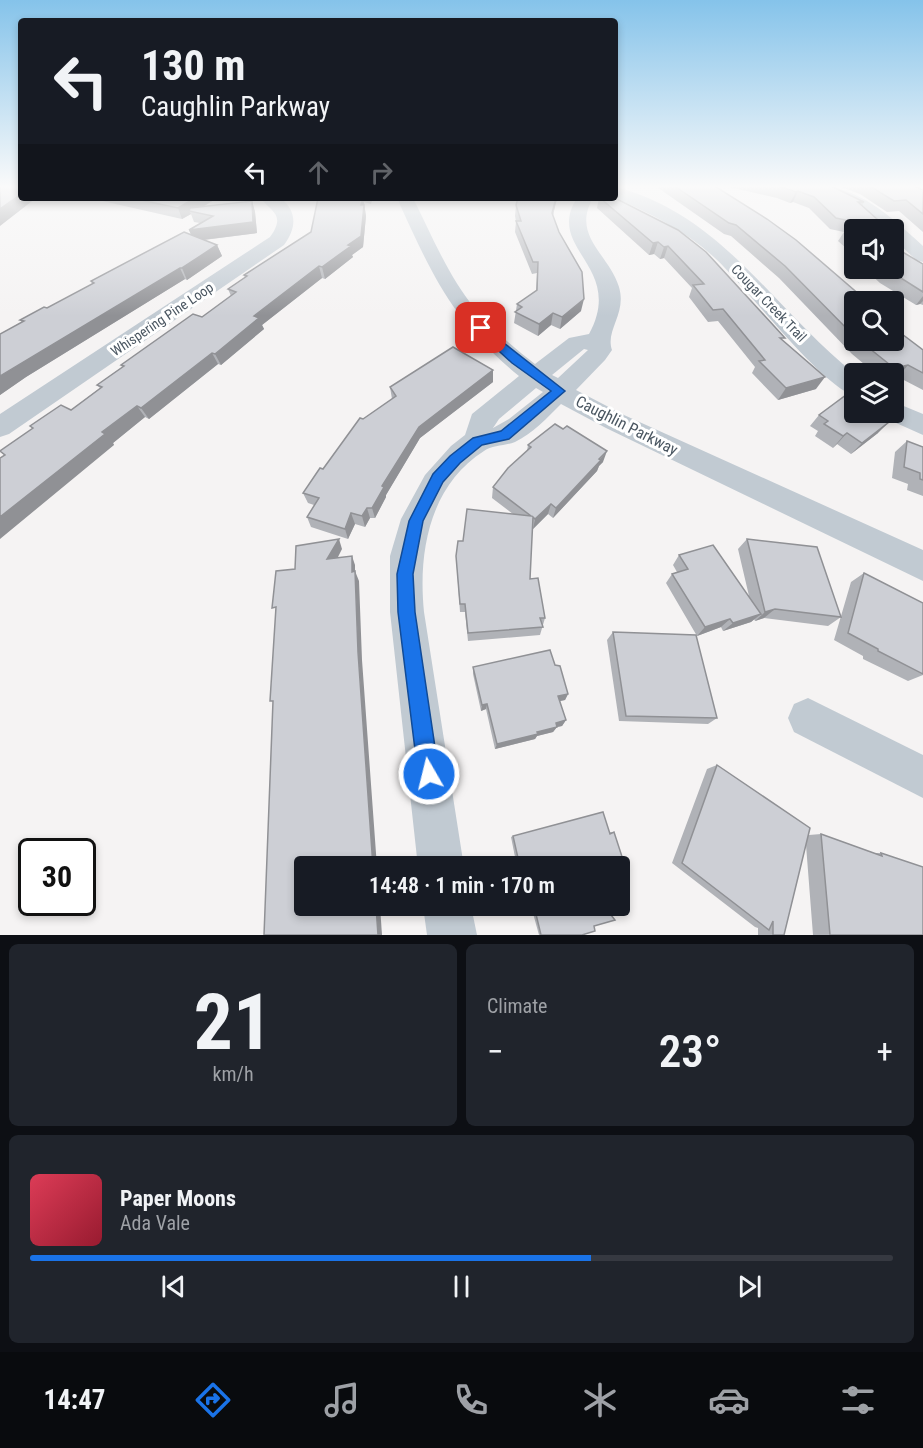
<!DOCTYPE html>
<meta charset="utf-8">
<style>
:root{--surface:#171b24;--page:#20242c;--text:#f1f3f6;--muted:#9ea1a6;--line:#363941;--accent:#1a73e8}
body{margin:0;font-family:"Roboto Condensed",sans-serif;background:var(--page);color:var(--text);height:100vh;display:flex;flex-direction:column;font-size:22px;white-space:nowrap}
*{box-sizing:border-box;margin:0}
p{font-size:20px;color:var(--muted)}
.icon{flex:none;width:33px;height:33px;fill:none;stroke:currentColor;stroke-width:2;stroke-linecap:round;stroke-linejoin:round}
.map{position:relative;height:935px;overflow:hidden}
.sheet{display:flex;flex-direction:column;gap:9px;padding:9px;background:#0d0f14;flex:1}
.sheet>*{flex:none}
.guide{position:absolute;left:18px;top:18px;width:600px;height:183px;border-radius:6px;box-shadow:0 3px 9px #0003;background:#171b24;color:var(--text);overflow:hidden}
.buttons{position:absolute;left:844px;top:219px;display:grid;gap:12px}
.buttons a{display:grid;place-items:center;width:60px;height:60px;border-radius:6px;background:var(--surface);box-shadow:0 3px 9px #0003;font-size:30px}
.speed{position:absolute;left:18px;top:838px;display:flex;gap:12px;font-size:30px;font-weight:700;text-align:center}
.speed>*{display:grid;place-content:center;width:78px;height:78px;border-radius:50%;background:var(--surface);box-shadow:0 3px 9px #0003;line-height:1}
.speed .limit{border:3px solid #111;border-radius:9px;background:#fff;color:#111}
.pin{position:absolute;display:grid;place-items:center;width:51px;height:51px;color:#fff;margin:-26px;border-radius:12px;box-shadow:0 3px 9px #0006}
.me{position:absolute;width:66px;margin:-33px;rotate:352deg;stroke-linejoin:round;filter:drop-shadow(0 0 4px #0008)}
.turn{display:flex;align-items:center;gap:21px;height:126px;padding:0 24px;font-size:27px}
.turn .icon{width:78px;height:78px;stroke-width:2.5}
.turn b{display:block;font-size:42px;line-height:51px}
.lanes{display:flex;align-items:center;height:57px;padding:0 24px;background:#0003;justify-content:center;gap:30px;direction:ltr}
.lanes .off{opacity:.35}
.big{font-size:45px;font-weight:600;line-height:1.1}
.sheet .tile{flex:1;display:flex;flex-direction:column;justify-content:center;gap:9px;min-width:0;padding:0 21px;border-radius:9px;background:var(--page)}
.sheet .dial{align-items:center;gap:0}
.dial b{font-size:78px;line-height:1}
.song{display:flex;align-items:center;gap:18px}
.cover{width:72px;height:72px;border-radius:9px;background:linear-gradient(135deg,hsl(350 70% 55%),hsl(350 70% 35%))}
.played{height:6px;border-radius:3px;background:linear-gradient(90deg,var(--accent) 65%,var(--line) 65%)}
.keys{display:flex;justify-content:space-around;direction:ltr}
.heat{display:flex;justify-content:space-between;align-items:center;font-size:33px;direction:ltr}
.sheet .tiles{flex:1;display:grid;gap:9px;grid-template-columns:1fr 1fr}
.tile:last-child{grid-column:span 2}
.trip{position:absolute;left:294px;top:856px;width:336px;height:60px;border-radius:6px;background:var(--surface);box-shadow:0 3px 9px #0003;font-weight:600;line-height:60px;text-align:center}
.tab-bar{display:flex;height:96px;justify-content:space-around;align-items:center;background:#090b0e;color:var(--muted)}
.tab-bar .icon{width:42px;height:42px}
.tab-bar .on{color:var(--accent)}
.tab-bar b{font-size:27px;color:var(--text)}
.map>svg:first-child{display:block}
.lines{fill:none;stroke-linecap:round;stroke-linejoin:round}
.minor{fill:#c1cad2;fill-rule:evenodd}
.wall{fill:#b0b2b7}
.shaded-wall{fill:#909195}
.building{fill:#cdcfd5;stroke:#909195;stroke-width:1.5}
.route{fill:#1a73e8;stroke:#114b97;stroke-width:1.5}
.labels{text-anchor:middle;stroke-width:6;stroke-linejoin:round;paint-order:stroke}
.far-street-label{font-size:14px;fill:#4a5661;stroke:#fff}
.street-label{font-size:16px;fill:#4a5661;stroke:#fff}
</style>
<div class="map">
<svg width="923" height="935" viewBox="0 0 923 935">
<rect width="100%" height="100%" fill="#f5f3f3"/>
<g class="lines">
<!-- minor -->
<g class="minor">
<path d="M811,185C858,185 890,216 923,246V262L916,260L894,239V230H884L869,216L813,188Z"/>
<path d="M615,187C721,213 775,311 855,374V396C820,385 748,289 716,259C686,231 652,214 615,198Z"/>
<path d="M260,198H281C298,213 296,228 284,245L9,434L0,437V414L270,237C286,215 272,212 260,198Z"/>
<path d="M397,198H413C432,236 449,278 477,311C494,331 514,348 535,364L569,338L589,334C626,266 544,249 577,198H593C571,236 609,254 619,287C627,314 605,330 612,350L605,360L576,390L624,415L923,550V581L606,428L561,404C548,417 532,434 515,442C505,446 492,445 484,451C429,486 418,553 424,612L464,867H418L390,612V556L401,519L425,475L451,446L465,435L472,414L519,376C452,321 432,275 397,198ZM584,349L588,350L558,378L552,375ZM536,388L543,392L509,419L493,428L499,419Z"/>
<path d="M894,402L923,414V435L885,418L882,412H894Z"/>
<path d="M808,698L923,755V798L794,732L788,718L794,704Z"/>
<path d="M423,906H471L477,935H427Z"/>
</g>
</g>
<!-- wall -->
<g class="wall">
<path d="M654,185H713L855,302V340H894L923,350V390L898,377L894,374H876L852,354L779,278L731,236L724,234Z"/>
<path d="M720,185H829L864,202L862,206L888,229L855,230V256L838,241L844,232L830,229L809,208L793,202L790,203L777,198Z"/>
<path d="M832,185H913L923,190V232L899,211L887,212L860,194L844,188Z"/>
<path d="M89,198H217L203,207L252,201L255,212L257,233L204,240L217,245L222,256L187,280L185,279L26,377L0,395V334L22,322L20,320L47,308L92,284L91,281L191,235L189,230L200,223L194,222L191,214L182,219Z"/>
<path d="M318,198H373L371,204L364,202L366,216L363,247L352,255L353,257L325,279L322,278L262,325L264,329L221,365L218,364L149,419L145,417L113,443L114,445L4,455L0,451L32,429L30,426L71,410L100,388L97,385L122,367L121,365L202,317L231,296L228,289L245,278L244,275L311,232Z"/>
<path d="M599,198H615L783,341L816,389L778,400L752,373L755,367L718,321L708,322L689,297L692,288L664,258L660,259L654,254L649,255L597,208Z"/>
<path d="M556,202L553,215L581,311L560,329L551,325L538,336L514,323L517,304L536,291L537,273L532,274L515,232L516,221L515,216L516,205Z"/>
<path d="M923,264V305L920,304L916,305L880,283L864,268H894Z"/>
<path d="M493,382L420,438L386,495V497L375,518H370L365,527L355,524L348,539L311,527L307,517L314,505L308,503L303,493L363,419L392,399L390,387Z"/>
<path d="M819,415L878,433L851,454L837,444L833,448L815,436L818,431L810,426Z"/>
<path d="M907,441L923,447V496L907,490L908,484L892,478L895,452Z"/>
<path d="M528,445L603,462L599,466L597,471L553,518L548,514L533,529L532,528L530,579L545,618L540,635L468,641L465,612H460L456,556L463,541L513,514L492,498L493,487L527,451Z"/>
<path d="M747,539L841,617L828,626L764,618L755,621L754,619L751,622L723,631L721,627L697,636L666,583L672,574L677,572L673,565L679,555L749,596L738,549Z"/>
<path d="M864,573L923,603V675L908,681L863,659V656L834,640L851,582Z"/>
<path d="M613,632L717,718L708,724L619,721L607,640Z"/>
<path d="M555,665L568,694L565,700L560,701L566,720L562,726L557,727L553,732L537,736L535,739L495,749L486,709L481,711L473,674V667Z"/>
<path d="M717,765L809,835L821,834L874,853H881L923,935H813L806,845L784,935H758V928L755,927L672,863L707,769Z"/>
<path d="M614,832L620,867H517L511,837L513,836Z"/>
<path d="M531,906H620L611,915L582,935H539Z"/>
</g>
<!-- shaded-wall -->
<g class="shaded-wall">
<path d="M798,191L793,202L790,203L796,192Z"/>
<path d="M21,194V198H36L0,226V209Z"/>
<path d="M195,198H217L194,212L189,211L191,214L182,219L178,208Z"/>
<path d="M363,198L366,216L363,247L352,255L353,257L325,279L322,267L348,245Z"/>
<path d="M556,198H560L556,202L551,224Z"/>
<path d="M252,201L255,212L257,233L194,241L189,230Z"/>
<path d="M658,242L654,254L649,255L653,243Z"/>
<path d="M217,245L222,256L187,280L182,268Z"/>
<path d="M668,246L664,258L660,259L664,247Z"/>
<path d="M319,266L322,278L262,325L264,329L221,365L215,354L254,316Z"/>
<path d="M180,268L185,279L26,377L0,395V376Z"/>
<path d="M923,296V301L920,304L916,305Z"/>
<path d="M584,299L581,311L560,329L562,317Z"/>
<path d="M553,313L551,325L538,336L539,324Z"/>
<path d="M212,353L218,364L149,419L141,408Z"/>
<path d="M908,365L898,377L894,378V374H889L894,368Z"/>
<path d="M493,370V382L420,438L386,495V497L375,518L372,508L382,486L419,427Z"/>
<path d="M825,377L816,389L778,400L786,388Z"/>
<path d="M137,406L145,417L113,443L114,445L0,539V517L102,432Z"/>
<path d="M889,422L878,433L851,454L862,443Z"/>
<path d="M847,433L837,444L833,448L843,436Z"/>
<path d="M607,451L603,462L599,466L597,471L553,518L556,508Z"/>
<path d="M551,504L548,514L533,529L535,519Z"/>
<path d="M367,508L370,518L365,527L362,516Z"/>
<path d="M351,513L355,524L348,539L345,529Z"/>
<path d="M339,539L342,549L332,569L327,559Z"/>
<path d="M352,556L355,565V581L352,572Z"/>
<path d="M355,571L359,581L362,660L377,867H373L358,652Z"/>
<path d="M775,609L764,618L755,621L765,612Z"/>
<path d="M761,614L751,622L723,631L733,623Z"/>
<path d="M730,619L721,627L697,636L705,627Z"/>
<path d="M568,694L565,700L555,702L558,696Z"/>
<path d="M487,704L486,709L481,711L482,705Z"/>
<path d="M566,720L562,726L557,727L553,732L537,736L535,739L495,749L497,744L537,732L556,723Z"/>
<path d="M376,906H380L382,935H378Z"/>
</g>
<!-- building -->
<g class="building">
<path d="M0,185H21V194L0,209Z"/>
<path d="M673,185H713L767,219L796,240L868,302H855V337L785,266L736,225L729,223Z"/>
<path d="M773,185H829L864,202H858L888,229L836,218L814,197L798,191L796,192L782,187Z"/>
<path d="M868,185H913L923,190V214L906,200L894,201Z"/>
<path d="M131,198H195L178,208Z"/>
<path d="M318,198H363L361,205H364L361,236L348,245L351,246L322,267L319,266L254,316L259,318L215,354L212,353L141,408L137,406L102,432L105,434L0,517V458L5,455L0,451L33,428L30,426L61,405L71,410L102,387L97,385L124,366L121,365L193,314L202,317L236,292L228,289L247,276L244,275L311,232Z"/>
<path d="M518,198H556L552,213L559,232L582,272L584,299L562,317L553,313L539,324L515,312L522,307L517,304L537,290L538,262H533L516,221H521L516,205Z"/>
<path d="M600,198H615L678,230L706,252L785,338H780L825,377L786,388L759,361L765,360L723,309L713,310L693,285L704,284L668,246L664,247L658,242L653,243Z"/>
<path d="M252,201L253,222L189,230L213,216L189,211L190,208Z"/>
<path d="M850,222L863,230H855V238L845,229Z"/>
<path d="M184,232L217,245L182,268H180L0,376V334L24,321L20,320L44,307L47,308L94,283L91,281Z"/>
<path d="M894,247L923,264V292L885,268H894Z"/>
<path d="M894,328L923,350V373L908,365L894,368L859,340H894Z"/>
<path d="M453,347L493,370L419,427L382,486L384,487L372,508H367L362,516L351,513L345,529L307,517L319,498L303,493L320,468L323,469L360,418L363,419L396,396L390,387Z"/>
<path d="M846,395L855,403V412H874L889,422L862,443L847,433L843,436L824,424L828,421L819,415Z"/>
<path d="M555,424L563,429L567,426L607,451L599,459L601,460L556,508L551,504L535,519L533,517L530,579L538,578L545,618H540L543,627L468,633L465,604H460L456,556L458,541H463L467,509L531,516L493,487L508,468L531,447L528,445Z"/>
<path d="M907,441L923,447V480L920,479V473L904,467Z"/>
<path d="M339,539L327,559L352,556V572L355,571L358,652L373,867H304V906H376L378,935H264L273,701H270L276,607L272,608L276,571L295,569L296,546Z"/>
<path d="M747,539L817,547L841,617L775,609L765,612Z"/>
<path d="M713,545L761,614L733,623L730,619L705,627L672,574L688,569L679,555Z"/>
<path d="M864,573L923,603V674L878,651V649L848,633Z"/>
<path d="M613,632L696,635L717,718L626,716Z"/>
<path d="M550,650L555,665L560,666L568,694L558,696L566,720L556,723L557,727L537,732L538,734L497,744L487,704L482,705L473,667Z"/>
<path d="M717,765L810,828L784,935H773V921L769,930L682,863Z"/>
<path d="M603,812L610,834L614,832L627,872L620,874V867H520L513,836Z"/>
<path d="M821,834L882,856L881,853L923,867V935H830Z"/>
<path d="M620,888L626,911L611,915L615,920L594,926L595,931L582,935H541L534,906H620Z"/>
</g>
<!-- sky -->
<linearGradient id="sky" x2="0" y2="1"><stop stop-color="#85c3ea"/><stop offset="0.59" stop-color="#fafafa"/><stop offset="1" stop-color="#fafafa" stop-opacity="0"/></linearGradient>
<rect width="923" height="316" fill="url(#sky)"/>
<!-- route -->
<path class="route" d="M481,325L565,391L509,439L482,445L460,463L443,482L423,521L413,574L415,612L439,774L436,781L429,784L421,781L418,774L398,612L397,574L409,521L433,474L450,456L473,438L501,431L551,391L512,363L477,331V326Z"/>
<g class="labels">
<!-- far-street labels -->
<g class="far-street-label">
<text transform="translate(769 303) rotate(46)" y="5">Cougar Creek Trail</text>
<text transform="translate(162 319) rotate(-34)" y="5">Whispering Pine Loop</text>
</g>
<!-- street labels -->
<g class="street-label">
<text transform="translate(627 425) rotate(27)" y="6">Caughlin Parkway</text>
</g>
</g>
</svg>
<div class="buttons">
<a><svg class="icon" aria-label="sound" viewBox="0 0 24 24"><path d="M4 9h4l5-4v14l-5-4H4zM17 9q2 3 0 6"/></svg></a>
<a><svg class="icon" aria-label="search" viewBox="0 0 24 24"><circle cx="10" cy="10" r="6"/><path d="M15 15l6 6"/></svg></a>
<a><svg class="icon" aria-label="layers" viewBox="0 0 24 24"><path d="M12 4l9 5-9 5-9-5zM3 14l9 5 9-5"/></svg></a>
</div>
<div class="speed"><div class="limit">30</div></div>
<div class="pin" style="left:481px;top:328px;background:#d93025"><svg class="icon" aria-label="arrive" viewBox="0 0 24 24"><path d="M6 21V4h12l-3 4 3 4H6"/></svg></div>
<svg class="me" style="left:429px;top:774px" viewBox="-20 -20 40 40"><circle r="17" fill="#1a73e8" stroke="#fff" stroke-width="3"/><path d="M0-11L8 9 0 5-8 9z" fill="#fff"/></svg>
<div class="trip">14:48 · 1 min · 170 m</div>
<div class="guide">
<div class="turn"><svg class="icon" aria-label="left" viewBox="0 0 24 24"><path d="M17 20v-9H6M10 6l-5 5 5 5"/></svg><div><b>130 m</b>Caughlin Parkway</div></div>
<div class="lanes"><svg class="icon" aria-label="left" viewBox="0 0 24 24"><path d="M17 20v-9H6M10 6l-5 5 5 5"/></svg><svg class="icon off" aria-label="ahead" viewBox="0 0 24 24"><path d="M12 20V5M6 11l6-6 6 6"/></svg><svg class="icon off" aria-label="right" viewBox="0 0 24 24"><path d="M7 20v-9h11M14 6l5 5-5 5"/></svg></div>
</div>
</div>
<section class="sheet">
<div class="tiles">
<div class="tile dial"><b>21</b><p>km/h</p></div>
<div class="tile"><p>Climate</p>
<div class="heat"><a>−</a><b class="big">23°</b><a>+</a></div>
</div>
<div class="tile">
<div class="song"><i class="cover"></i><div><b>Paper Moons</b><p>Ada Vale</p></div></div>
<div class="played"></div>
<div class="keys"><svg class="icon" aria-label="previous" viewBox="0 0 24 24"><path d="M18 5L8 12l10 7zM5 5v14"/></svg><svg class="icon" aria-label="pause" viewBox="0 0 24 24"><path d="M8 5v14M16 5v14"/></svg><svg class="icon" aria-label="next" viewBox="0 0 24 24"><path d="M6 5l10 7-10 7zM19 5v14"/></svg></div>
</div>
</div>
</section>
<nav class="tab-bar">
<b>14:47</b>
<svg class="icon on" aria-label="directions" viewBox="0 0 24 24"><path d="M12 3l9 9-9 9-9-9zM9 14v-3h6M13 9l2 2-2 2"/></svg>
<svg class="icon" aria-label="music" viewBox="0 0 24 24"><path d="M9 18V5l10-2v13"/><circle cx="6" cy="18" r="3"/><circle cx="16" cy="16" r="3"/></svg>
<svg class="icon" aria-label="phone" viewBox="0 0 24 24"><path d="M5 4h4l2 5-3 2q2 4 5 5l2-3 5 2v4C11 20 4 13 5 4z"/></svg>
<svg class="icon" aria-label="climate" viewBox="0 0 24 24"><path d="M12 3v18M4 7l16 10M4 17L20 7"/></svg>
<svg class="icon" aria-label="car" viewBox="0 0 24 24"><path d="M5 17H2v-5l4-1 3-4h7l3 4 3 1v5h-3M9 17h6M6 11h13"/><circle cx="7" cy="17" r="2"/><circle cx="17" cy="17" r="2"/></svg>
<svg class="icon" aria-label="filters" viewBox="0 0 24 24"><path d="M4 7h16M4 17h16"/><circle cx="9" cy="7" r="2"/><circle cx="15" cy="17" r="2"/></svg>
</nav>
